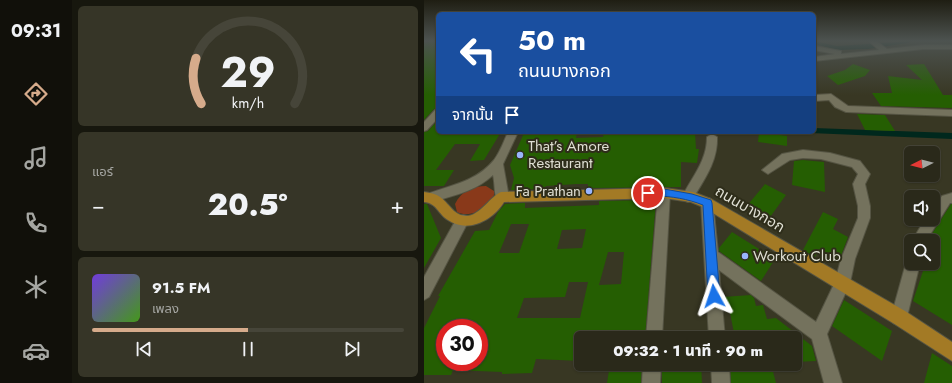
<!DOCTYPE html>
<html lang="th">
<meta charset="utf-8">
<style>
:root{--surface:#2a291a;--page:#363527;--text:#f1f3f6;--muted:#a5a6a2;--line:#464539;--accent:#d6ab8b}
body{margin:0;font-family:Jost,"Noto Sans Thai",sans-serif;background:var(--page);color:var(--text);height:100vh;display:flex;flex-direction:column;font-size:15px;white-space:nowrap}
*{box-sizing:border-box;margin:0}
p{font-size:13px;color:var(--muted)}
.icon{flex:none;width:22px;height:22px;fill:none;stroke:currentColor;stroke-width:2;stroke-linecap:round;stroke-linejoin:round}
.map{position:relative;flex:1;overflow:hidden}
.side{display:flex;flex-direction:column;gap:6px;padding:6px;background:#17170e;width:352px}
.side>*{flex:none}
.guide{position:absolute;left:12px;top:12px;width:380px;height:122px;border-radius:6px;box-shadow:0 1px 3px #0004,0 0 0 1px var(--line);background:#1a4fa0;color:#fff;overflow:hidden}
.needle{width:26px;rotate:264deg}
.buttons{position:absolute;left:480px;top:146px;display:grid;gap:8px}
.buttons a{display:grid;place-items:center;width:36px;height:36px;border-radius:6px;background:var(--surface);box-shadow:0 1px 3px #0004,0 0 0 1px var(--line);font-size:20px}
.speed{position:absolute;left:12px;top:319px;display:flex;gap:8px;font-size:20px;font-weight:700;text-align:center}
.speed>*{display:grid;place-content:center;width:52px;height:52px;border-radius:50%;background:var(--surface);box-shadow:0 1px 3px #0004,0 0 0 1px var(--line);line-height:1}
.speed .limit{border:6px solid #d22;background:#fff;color:#111}
.pin{position:absolute;display:grid;place-items:center;width:34px;height:34px;color:#fff;margin:-17px;border:2px solid #fff;border-radius:50%;box-shadow:0 1px 4px #0007}
.me{position:absolute;width:44px;margin:-22px;rotate:355deg;stroke-linejoin:round;filter:drop-shadow(0 0 3px #0008)}
.turn{display:flex;align-items:center;gap:14px;height:84px;padding:0 16px;font-size:18px}
.turn .icon{width:52px;height:52px;stroke-width:2.5}
.turn b{display:block;font-size:28px;line-height:34px}
.then{display:flex;align-items:center;height:38px;padding:0 16px;background:#0003;gap:8px;font-size:15px}
.big{font-size:30px;font-weight:800;line-height:1.1}
.side .card{flex:1;display:flex;flex-direction:column;justify-content:center;gap:6px;min-width:0;padding:0 14px;border-radius:6px;background:var(--page)}
.side .dial{align-items:center;gap:0}
.dial svg{height:104px;overflow:visible;fill:none;stroke:var(--line);stroke-width:7;stroke-linecap:round;text-anchor:middle}
.dial text{fill:var(--text);stroke:none}
.song{display:flex;align-items:center;gap:12px}
.cover{width:48px;height:48px;border-radius:6px;background:linear-gradient(135deg,hsl(260 70% 55%),hsl(100 70% 35%))}
.played{height:4px;border-radius:2px;background:linear-gradient(90deg,var(--accent) 50%,var(--line) 50%)}
.keys{display:flex;justify-content:space-around;direction:ltr}
.heat{display:flex;justify-content:space-between;align-items:center;font-size:22px;direction:ltr}
.trip{position:absolute;left:150px;top:331px;width:228px;height:40px;border-radius:6px;background:var(--surface);box-shadow:0 1px 3px #0004,0 0 0 1px var(--line);font-weight:800;line-height:40px;text-align:center}
main{display:flex;flex:1;min-height:0}
.tabs{display:flex;flex-direction:column;width:72px;justify-content:space-around;align-items:center;background:#11100a;color:var(--muted)}
.tabs .icon{width:28px;height:28px}
.tabs .on{color:var(--accent)}
.tabs b{font-size:18px;color:var(--text)}
.map>svg:first-child{display:block}
.green{fill:#89391a}
.lines{fill:none;stroke-linecap:round;stroke-linejoin:round}
.canal{fill:#00281d;fill-rule:evenodd}
.building{fill:#255e02;fill-rule:evenodd}
.minor-casing{stroke:#555443;stroke-width:2}
.major-casing{stroke:#555443;stroke-width:2}
.minor{fill:#74725d;fill-rule:evenodd}
.major{fill:#a37a25;fill-rule:evenodd}
.route{fill:#1a73e8;stroke:#114b97}
.poi-dot{fill:#99b5fd;stroke:#2e2d1a;stroke-width:1.5}
.labels{text-anchor:middle;stroke-width:4;stroke-linejoin:round;paint-order:stroke}
.poi-label{font-size:15px;fill:#dfdfd3;stroke:#2e2d1a;text-anchor:start}
.street-label{font-size:15px;fill:#dfdfd3;stroke:#2e2d1a}
</style>
<main>
<nav class="tabs">
<b>09:31</b>
<svg class="icon on" aria-label="directions" viewBox="0 0 24 24"><path d="M12 3l9 9-9 9-9-9zM9 14v-3h6M13 9l2 2-2 2"/></svg>
<svg class="icon" aria-label="music" viewBox="0 0 24 24"><path d="M9 18V5l10-2v13"/><circle cx="6" cy="18" r="3"/><circle cx="16" cy="16" r="3"/></svg>
<svg class="icon" aria-label="phone" viewBox="0 0 24 24"><path d="M5 4h4l2 5-3 2q2 4 5 5l2-3 5 2v4C11 20 4 13 5 4z"/></svg>
<svg class="icon" aria-label="climate" viewBox="0 0 24 24"><path d="M12 3v18M4 7l16 10M4 17L20 7"/></svg>
<svg class="icon" aria-label="car" viewBox="0 0 24 24"><path d="M5 17H2v-5l4-1 3-4h7l3 4 3 1v5h-3M9 17h6M6 11h13"/><circle cx="7" cy="17" r="2"/><circle cx="17" cy="17" r="2"/></svg>
</nav>
<section class="side">
<div class="card dial"><svg viewBox="0 0 100 80">
<path d="M14 69A42 42 0 1 1 86 69"/>
<path d="M14 69A42 42 0 0 1 10 34" stroke="#d6ab8b"/>
<text x="50" y="56" font-size="32" font-weight="700">29</text>
<text x="50" y="72" font-size="11">km/h</text>
</svg></div>
<div class="card"><p>แอร์</p>
<div class="heat"><a>−</a><b class="big">20.5°</b><a>+</a></div>
</div>
<div class="card">
<div class="song"><i class="cover"></i><div><b>91.5 FM</b><p>เพลง</p></div></div>
<div class="played"></div>
<div class="keys"><svg class="icon" aria-label="previous" viewBox="0 0 24 24"><path d="M18 5L8 12l10 7zM5 5v14"/></svg><svg class="icon" aria-label="pause" viewBox="0 0 24 24"><path d="M8 5v14M16 5v14"/></svg><svg class="icon" aria-label="next" viewBox="0 0 24 24"><path d="M6 5l10 7-10 7zM19 5v14"/></svg></div>
</div>
</section>
<div class="map">
<svg width="528" height="383" viewBox="0 0 528 383">
<rect width="100%" height="100%" fill="#383723"/>
<!-- green -->
<path class="green" d="M62,186L70,191C72,207 46,219 33,212L31,204C37,191 49,186 62,186Z"/>
<g class="lines">
<!-- canal -->
<g class="canal">
<path d="M390,41L413,46L487,41L484,43L444,49L413,50L390,44Z"/>
<path d="M390,128L528,133V139L386,133V132H390Z"/>
</g>
</g>
<!-- building -->
<g class="building">
<path d="M9,41H14V108L10,109L0,120V43Z"/>
<path d="M429,64L446,70L441,76L414,85L403,76L421,70Z"/>
<path d="M500,64L519,95H528V108L457,106L448,93H468L464,76L498,80L482,65Z"/>
<path d="M433,114L461,115L471,131L441,130Z"/>
<path d="M14,120V132H77L60,160L46,161L56,144H31L12,170H30L20,186H0V132L4,131Z"/>
<path d="M124,132H153L152,138L179,137L180,132H271L272,149H275L273,163L257,162V187L164,188V184H153L122,186L120,189L87,190L90,178L86,165L100,133Z"/>
<path d="M335,132L363,136V146L334,142Z"/>
<path d="M379,160L400,162L401,192L368,185L370,161Z"/>
<path d="M341,184L362,195L344,220L322,207Z"/>
<path d="M232,200L221,338H157V361L112,359L108,373L78,374V372L29,370L27,375H0V328L16,296H14L51,231L65,230L74,212L81,204L101,203V208L175,205V201ZM87,224H105L95,253H75ZM162,229L158,248L133,249L138,230ZM184,252H200L197,284L175,285ZM145,282H164L156,318H93L100,298L141,297ZM21,328H55V362H21Z"/>
<path d="M0,204H3L17,238L0,268Z"/>
<path d="M527,204H528V325L489,301L499,271L497,269L499,263H509V241L504,240Z"/>
<path d="M399,212L414,219L409,229L424,237L415,261L395,249L391,257L379,250Z"/>
<path d="M308,232L351,259L337,281L295,251V248Z"/>
<path d="M327,295L330,298L332,306L339,305L343,319L352,318L388,346L392,361L371,362V338H311L305,308H300L299,297Z"/>
<path d="M420,300L468,331L458,361L408,326Z"/>
<path d="M508,353L528,366V383H500Z"/>
<path d="M186,364H218L217,383H183Z"/>
<path d="M238,364H277L278,383H238Z"/>
<path d="M306,364H347L352,383H307Z"/>
</g>
<g class="lines">
<defs>
<g id="minor">
<path d="M445,41H452L463,49L499,45H528V49H499L390,61V57L411,54L390,50V46L417,51V54L455,50Z"/>
<path d="M407,94L424,106L528,110V116L422,112L411,107L405,100L390,101V95Z"/>
<path d="M14,109V118L3,130L0,131V122L11,110Z"/>
<path d="M84,132H94L79,164L84,192L81,200L77,202L73,200C70,194 71,183 69,175C52,191 29,196 7,202L3,200L1,197L3,194C28,185 53,181 70,160C76,152 80,141 84,132Z"/>
<path d="M288,134L293,137C294,161 280,180 268,200L264,202L260,200L258,197C268,177 283,161 283,137Z"/>
<path d="M379,150L406,153L436,161L446,174L441,184L446,206V218L431,259L426,283L403,334L418,383H400L388,339L295,270L301,338H285L277,203L279,199L283,198L287,199L289,203L294,252L392,322L411,282L417,259L434,218V206L429,184L434,174L428,167L397,159L379,158L366,160L344,174L338,170L358,154Z"/>
<path d="M240,188L244,190L246,193L238,338H222L234,193L236,190Z"/>
<path d="M528,193V203H526L502,241H488L501,219H509V208L518,196Z"/>
<path d="M39,215L44,216L45,220L5,297L0,300V277L34,216Z"/>
<path d="M487,257V263H496L483,317L481,323L475,325L469,323L467,317L482,263L484,258Z"/>
<path d="M219,364H237L236,383H218Z"/>
<path d="M287,364H305L306,383H288Z"/>
</g>
<path id="major" d="M240,188L269,192L287,199L481,311L528,342V361L469,323L279,207L267,202L240,198L80,202C69,220 44,234 24,220C14,214 13,203 0,202V192C18,194 19,200 30,211C50,228 64,197 77,192Z"/>
</defs>
<!-- minor casing -->
<use href="#minor" class="minor-casing"/>
<!-- major casing -->
<use href="#major" class="major-casing"/>
<!-- minor -->
<use href="#minor" class="minor"/>
<!-- major -->
<use href="#major" class="major"/>
</g>
<!-- sky -->
<linearGradient id="sky" x2="0" y2="1"><stop stop-color="#1f1e13"/><stop offset="0.43" stop-color="#4d5350"/><stop offset="1" stop-color="#4d5350" stop-opacity="0"/></linearGradient>
<rect width="528" height="95" fill="url(#sky)"/>
<!-- route -->
<path class="route" d="M240,189L268,194L287,200L288,203L296,296L294,300L290,302L286,300L284,296L279,205C264,199 247,196 231,196C226,197 223,198 220,193L224,190Z"/>
<!-- markers -->
<g class="poi-dot">
<circle cx="96" cy="155" r="4"/>
<circle cx="165" cy="191" r="4"/>
<circle cx="321" cy="256" r="4"/>
</g>
<g class="labels">
<!-- poi labels -->
<g class="poi-label">
<text x="104" y="151">That’s Amore<tspan x="104" dy="17">Restaurant</tspan></text>
<text x="157" y="196" text-anchor="end">Fa Prathan</text>
<text x="329" y="261">Workout Club</text>
</g>
<!-- street labels -->
<g class="street-label">
<text transform="translate(326 209) rotate(30)" y="5">ถนนบางกอก</text>
</g>
</g>
</svg>
<div class="buttons">
<a><svg class="needle" viewBox="-14 -14 28 28"><path d="M0-13l5 13h-10z" fill="#e53935"/><path d="M0 13l5-13h-10z" fill="#a5a6a2"/></svg></a>
<a><svg class="icon" aria-label="sound" viewBox="0 0 24 24"><path d="M4 9h4l5-4v14l-5-4H4zM17 9q2 3 0 6"/></svg></a>
<a><svg class="icon" aria-label="search" viewBox="0 0 24 24"><circle cx="10" cy="10" r="6"/><path d="M15 15l6 6"/></svg></a>
</div>
<div class="speed"><div class="limit">30</div></div>
<div class="pin" style="left:224px;top:193px;background:#d93025"><svg class="icon" aria-label="arrive" viewBox="0 0 24 24"><path d="M6 21V4h12l-3 4 3 4H6"/></svg></div>
<svg class="me" style="left:290px;top:296px" viewBox="-20 -20 40 40"><path d="M0-17L14 15 0 8-14 15z" fill="#1a73e8" stroke="#fff" stroke-width="4"/></svg>
<div class="trip">09:32 · 1 นาที · 90 m</div>
<div class="guide">
<div class="turn"><svg class="icon" aria-label="left" viewBox="0 0 24 24"><path d="M17 20v-9H6M10 6l-5 5 5 5"/></svg><div><b>50 m</b>ถนนบางกอก</div></div>
<div class="then">จากนั้น<svg class="icon" aria-label="arrive" viewBox="0 0 24 24"><path d="M6 21V4h12l-3 4 3 4H6"/></svg></div>
</div>
</div>
</main>
